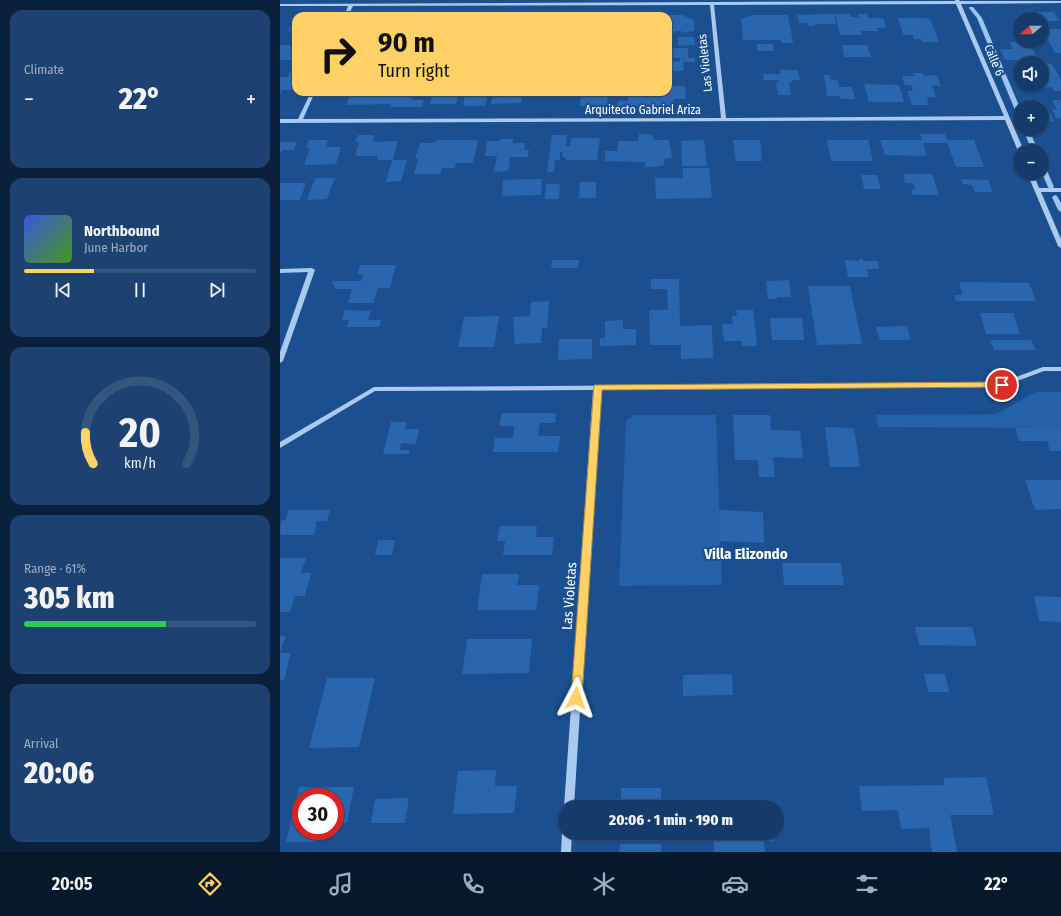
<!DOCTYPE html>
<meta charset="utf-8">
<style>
:root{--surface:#143b6b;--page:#1d4271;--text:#f1f3f6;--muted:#9dadc1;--line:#33557e;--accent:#ffd166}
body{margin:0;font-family:"Fira Sans Condensed",sans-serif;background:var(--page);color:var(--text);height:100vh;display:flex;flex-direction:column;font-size:15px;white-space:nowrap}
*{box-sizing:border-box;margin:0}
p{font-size:13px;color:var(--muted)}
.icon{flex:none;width:22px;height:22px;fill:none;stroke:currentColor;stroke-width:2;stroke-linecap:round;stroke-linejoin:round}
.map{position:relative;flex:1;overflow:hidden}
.drawer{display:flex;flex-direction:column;gap:10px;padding:10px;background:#0b203b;width:280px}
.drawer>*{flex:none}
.top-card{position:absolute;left:12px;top:12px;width:380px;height:84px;border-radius:12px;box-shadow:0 1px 3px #0004,0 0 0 1px var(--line);background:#ffd166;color:#111;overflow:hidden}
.needle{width:26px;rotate:250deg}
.controls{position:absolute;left:733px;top:12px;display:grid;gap:8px}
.controls a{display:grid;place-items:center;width:36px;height:36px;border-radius:50%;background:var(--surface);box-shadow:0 1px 3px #0004,0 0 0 1px var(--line);font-size:20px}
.speed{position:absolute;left:12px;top:788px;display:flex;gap:8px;font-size:20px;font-weight:700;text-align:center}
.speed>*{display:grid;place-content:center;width:52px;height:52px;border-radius:50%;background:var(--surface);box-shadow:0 1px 3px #0004,0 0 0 1px var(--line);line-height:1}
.speed .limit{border:6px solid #d22;background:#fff;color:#111}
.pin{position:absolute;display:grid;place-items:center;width:34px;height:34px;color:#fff;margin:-17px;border:2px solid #fff;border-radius:50%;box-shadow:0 1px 4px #0007}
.me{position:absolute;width:44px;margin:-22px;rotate:4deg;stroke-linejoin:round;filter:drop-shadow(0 0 3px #0008)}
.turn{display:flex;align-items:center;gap:14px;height:84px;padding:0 20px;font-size:18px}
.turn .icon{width:52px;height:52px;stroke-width:2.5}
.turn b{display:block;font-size:28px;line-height:34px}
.big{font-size:30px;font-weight:800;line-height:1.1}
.drawer .widget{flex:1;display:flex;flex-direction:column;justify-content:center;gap:6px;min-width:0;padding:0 14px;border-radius:12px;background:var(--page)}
.drawer .dial{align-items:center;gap:0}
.dial svg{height:104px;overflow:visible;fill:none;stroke:var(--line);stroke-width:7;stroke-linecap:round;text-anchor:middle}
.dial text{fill:var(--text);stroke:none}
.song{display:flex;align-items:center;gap:12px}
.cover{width:48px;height:48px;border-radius:6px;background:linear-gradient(135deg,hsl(230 70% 55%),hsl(100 70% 35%))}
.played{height:4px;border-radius:2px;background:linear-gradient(90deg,var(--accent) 30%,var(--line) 30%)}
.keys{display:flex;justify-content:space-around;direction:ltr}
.heat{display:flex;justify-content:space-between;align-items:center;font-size:22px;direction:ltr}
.charge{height:6px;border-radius:3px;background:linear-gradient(90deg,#34c759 61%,var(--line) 0)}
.trip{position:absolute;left:278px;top:800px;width:226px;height:40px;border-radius:20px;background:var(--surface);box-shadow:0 1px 3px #0004,0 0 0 1px var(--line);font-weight:800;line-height:40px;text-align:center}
.dock{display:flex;height:64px;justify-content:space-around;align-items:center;background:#08182b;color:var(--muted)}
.dock .icon{width:28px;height:28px}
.dock .current{color:var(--accent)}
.dock b{font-size:18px;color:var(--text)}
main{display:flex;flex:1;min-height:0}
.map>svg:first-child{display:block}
.green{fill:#2461a8}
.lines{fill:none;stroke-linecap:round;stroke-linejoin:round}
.stream{fill:#9cc4f0;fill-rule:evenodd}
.building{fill:#2a66ad}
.minor{fill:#a9c9ee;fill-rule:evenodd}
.route{fill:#ffd166;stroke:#a68842}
.labels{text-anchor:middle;stroke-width:4;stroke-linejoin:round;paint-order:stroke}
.far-street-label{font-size:12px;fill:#fff;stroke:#1b4f8f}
.street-label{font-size:14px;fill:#fff;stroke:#1b4f8f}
.neighbourhood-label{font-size:15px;font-weight:bold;fill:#fff;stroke:#1b4f8f}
</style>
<main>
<section class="drawer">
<div class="widget"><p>Climate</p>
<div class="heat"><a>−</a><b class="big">22°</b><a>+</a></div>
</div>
<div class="widget">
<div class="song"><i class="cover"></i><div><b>Northbound</b><p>June Harbor</p></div></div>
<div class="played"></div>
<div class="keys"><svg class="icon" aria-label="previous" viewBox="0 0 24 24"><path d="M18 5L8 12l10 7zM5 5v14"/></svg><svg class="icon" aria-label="pause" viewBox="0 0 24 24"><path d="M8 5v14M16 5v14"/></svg><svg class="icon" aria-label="next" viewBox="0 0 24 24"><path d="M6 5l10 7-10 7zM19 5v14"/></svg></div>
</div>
<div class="widget dial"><svg viewBox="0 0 100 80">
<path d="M14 69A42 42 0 1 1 86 69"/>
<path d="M14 69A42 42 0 0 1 8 45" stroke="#ffd166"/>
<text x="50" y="56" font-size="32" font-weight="700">20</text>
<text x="50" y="72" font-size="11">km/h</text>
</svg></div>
<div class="widget"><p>Range · 61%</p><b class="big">305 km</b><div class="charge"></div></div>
<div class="widget"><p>Arrival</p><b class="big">20:06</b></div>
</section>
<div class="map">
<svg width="781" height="852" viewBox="0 0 781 852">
<rect width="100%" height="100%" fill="#1b4f8f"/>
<!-- green -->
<g class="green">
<path d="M756,392H781V428L598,427L596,415L716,414Z"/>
<path d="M354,415H436L442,585L339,586L346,421Z"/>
</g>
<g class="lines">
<!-- stream -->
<g class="stream">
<path d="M689,7H693L702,18L740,108V117L737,115L697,18L689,8Z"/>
<path d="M743,129H749L758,151H752Z"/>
<path d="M762,164L765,166L774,187L773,188H769L768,187L762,173Z"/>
<path d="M775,195L777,196L781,203V212L778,210L772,197Z"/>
</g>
</g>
<!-- building -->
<g class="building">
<path d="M756,12H774L779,21H762V19H759Z"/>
<path d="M554,14L556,24H535V26H528L527,23H519L517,15Z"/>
<path d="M555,14H570L571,17H579L578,14H587L588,18H603L607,28H597L598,31H581L582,35H560Z"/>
<path d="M388,15H402L414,20V31L402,33V31H395V33H388Z"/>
<path d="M472,15H508L513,43H501V40H463L461,19Z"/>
<path d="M618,18H645L651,20L659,42H642L641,39H634L633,35H623Z"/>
<path d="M14,19H16V31H8Z"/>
<path d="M762,29H781V53H775L766,36H771L770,34H765Z"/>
<path d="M398,37H414L415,45L398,46Z"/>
<path d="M730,42H749L758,60H725L720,49H733Z"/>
<path d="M477,44H493L494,51H477Z"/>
<path d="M0,45H16L14,52H16V60H0Z"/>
<path d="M562,45H587L591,57H564Z"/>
<path d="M388,48H408V58H415V62H403L404,71H392L391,62L400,61V58H388Z"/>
<path d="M762,64H772L781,80V91H774L772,87L761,88L760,85H762Z"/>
<path d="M500,70H518L520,80H512V82H509L511,95H498L496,83H499L498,80H484L483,74H501Z"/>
<path d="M10,71H16V85L14,90H2L0,94V77H8Z"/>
<path d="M633,73H643L644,76L657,75L661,86H652L656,97H647L649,105H632L627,91H633L631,85H625L622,76H634Z"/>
<path d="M544,75H550L551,80H558L559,87H572L575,99H561L560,96H547Z"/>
<path d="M584,84L619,85L624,102H589Z"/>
<path d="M388,86H405L406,99H393V105L337,106L338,101H348V92H388Z"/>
<path d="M71,92H135L132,100H144L142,107H110L111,104L66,105Z"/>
<path d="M153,92H179L176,104H150Z"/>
<path d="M183,92H208L205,106H183L185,96H182Z"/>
<path d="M213,92H243L241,103L211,104Z"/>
<path d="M301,92H328L327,106H300Z"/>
<path d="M772,100H781V118H776L772,109L777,110Z"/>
<path d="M762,114H771L774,121H762Z"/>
<path d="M359,134L373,135L374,140H389L392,158L384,159V165L375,167H365V162L325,161V151H338V141H358Z"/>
<path d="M640,134H665L667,140H694L704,167H676L667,143H643L647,156L605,155L600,140H642Z"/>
<path d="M78,135H94L93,142L118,141L113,160H97L98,156H75L79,142H75Z"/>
<path d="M272,135H287L286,146H290L291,138H320L317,160H286V157H282L283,152H280V160H275L274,172H267Z"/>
<path d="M220,139H233V143H245L244,150H249L248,157H230L228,171L214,172L217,156H205L207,141H219Z"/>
<path d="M29,140H48L46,147H61L56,164L24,165L30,148H26Z"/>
<path d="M156,140H198L193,163H176L175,168H162L161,174H134L138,159H135L140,143H155Z"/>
<path d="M424,140L427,166H402L401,141Z"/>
<path d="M453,140H480L482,161H456Z"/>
<path d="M547,140H588L593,161H551Z"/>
<path d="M0,142H17L14,150H3L0,154Z"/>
<path d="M112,160H127L121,181L106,182Z"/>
<path d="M403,168H429L432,198L376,199L375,178H403Z"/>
<path d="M623,174H652L659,195H633L631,190H635L633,183H625Z"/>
<path d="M581,175H597L601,189H584Z"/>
<path d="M35,178H55L47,199L27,200Z"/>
<path d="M262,179L261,195L222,196L223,180Z"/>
<path d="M681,179L708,180L713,192H695L692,185L683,184Z"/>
<path d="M300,182H316V198H299Z"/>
<path d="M0,183H26L20,200H0Z"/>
<path d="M266,184H280L279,199H265Z"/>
<path d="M579,259H583V261H598L599,269H587L589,277H568L565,260L580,261Z"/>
<path d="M272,260H299L298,268H271Z"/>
<path d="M80,265H116L110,288H98L93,303H68L72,289H55L52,281H81L83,274H77Z"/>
<path d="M371,279H399L400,326L432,325L433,358L401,359V345H370L369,310H388L387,289H371Z"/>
<path d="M509,280L511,297H497V299H488L486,281Z"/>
<path d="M679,282L749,283L756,301H676L674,295H683Z"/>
<path d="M528,286H570L582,344L537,345Z"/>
<path d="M269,301L267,328H262L261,343L235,344L233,317L250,316L251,302Z"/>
<path d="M65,310L91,311L88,320H101L99,327H67L69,320H62Z"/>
<path d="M456,310H473L477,346H462V341H444L442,324H453L452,316H457Z"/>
<path d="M700,313H733L740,334H706Z"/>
<path d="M219,316L214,347H178L184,317Z"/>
<path d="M490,318H522L524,340H492Z"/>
<path d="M343,320V329H356V345L320,346V338H325V321Z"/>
<path d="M627,326L631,340H600L596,327Z"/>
<path d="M279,339H312V359L278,360Z"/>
<path d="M710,340H751L756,350H714Z"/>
<path d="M222,413H276L275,423H260L258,436H280L278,452H213L215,438H233L234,426H219Z"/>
<path d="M453,415H490L491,430L520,431L523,458L493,457L495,477H479L478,460H455Z"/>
<path d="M111,422H127L125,429H139L136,444L121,443L120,450H129V454H103Z"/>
<path d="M545,427L574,428L580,467H550Z"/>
<path d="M735,428H781V451H770L767,441H739Z"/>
<path d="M745,480H781V509L755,510Z"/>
<path d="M9,510H50L47,521H37L34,535H0L1,521L5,520Z"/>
<path d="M439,510L483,512L484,543L440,541Z"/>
<path d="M220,526H257L256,537H274L272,555H223L225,541H217Z"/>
<path d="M98,540H115L112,555H95Z"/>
<path d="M0,558H26L21,573H31L25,596H15L10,612H0Z"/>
<path d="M502,563H561L564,585H504Z"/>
<path d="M202,574H239L237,585H259L256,610H197Z"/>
<path d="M754,596L781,597V622L759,621Z"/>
<path d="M635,627H692L697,646L639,645Z"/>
<path d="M0,636H6L0,653H11L4,680H0Z"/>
<path d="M187,639H252L249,673L182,674Z"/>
<path d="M452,674L453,695L403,696V675Z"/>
<path d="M644,674H665L669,692H648Z"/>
<path d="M47,678H95L79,747L29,748Z"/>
<path d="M216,770L215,786H237L234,813L173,814L178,771Z"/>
<path d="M706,777L714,815H670L677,852H652L649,828L621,829L618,810L582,811L579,786L665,785L663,778Z"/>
<path d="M19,787H74L67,823H55V797H21V831H38L35,842H6Z"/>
<rect x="341" y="788" width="40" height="19"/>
<path d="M129,798L125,823H91L95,799Z"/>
<path d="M469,801H492V807H470Z"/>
<path d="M471,833H493L494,841H484L485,852H434V840L471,841Z"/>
<path d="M340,844H381V852H339Z"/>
</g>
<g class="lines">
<!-- minor -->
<g class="minor">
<path d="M675,0H679L680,1H781V3L681,4L744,151H740V152L738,151L725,120L0,123V119H18L31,92H35L23,119L441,118L430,5L73,6L68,16H64L68,6H0V4L675,1ZM676,4L724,116L446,118L434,5Z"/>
<path d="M747,173H753L759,188H781V192H761L781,239V248L778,246Z"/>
<path d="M32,268L35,270L3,361L0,363V352L28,272L0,273V269Z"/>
<path d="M763,367H781V371H764L721,387L320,390L294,807H285V809L284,807L313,390L95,391L0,448V442L94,387L720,383Z"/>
<path d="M285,829V833H292L291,852H281L282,833Z"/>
</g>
</g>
<!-- route -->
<path class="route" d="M722,382L725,383L726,385L725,387L322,390L302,698L300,702L296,703L292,702L291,698L314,385Z"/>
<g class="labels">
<!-- far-street labels -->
<g class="far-street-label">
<text transform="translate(714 60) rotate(67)" y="4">Calle 6</text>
<text transform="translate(425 63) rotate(-96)" y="4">Las Violetas</text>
<text x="363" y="114">Arquitecto Gabriel Ariza</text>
</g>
<!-- street labels -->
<g class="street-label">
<text transform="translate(289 596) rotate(-86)" y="5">Las Violetas</text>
</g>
<!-- neighbourhood labels -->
<g class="neighbourhood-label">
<text x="466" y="559">Villa Elizondo</text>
</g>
</g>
</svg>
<div class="controls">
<a><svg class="needle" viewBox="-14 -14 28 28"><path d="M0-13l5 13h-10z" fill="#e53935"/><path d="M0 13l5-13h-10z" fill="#9dadc1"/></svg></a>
<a><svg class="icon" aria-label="sound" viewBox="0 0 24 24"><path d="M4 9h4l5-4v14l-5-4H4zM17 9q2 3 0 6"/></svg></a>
<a>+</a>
<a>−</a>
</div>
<div class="speed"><div class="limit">30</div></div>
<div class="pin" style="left:722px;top:385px;background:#d93025"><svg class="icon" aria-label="arrive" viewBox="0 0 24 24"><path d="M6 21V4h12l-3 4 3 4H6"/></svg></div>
<svg class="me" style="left:296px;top:698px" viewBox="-20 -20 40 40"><path d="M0-17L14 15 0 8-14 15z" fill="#ffd166" stroke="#fff" stroke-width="4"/></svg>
<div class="trip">20:06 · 1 min · 190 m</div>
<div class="top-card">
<div class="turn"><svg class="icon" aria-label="right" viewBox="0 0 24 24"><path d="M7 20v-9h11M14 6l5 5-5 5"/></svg><div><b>90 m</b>Turn right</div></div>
</div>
</div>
</main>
<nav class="dock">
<b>20:05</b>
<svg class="icon current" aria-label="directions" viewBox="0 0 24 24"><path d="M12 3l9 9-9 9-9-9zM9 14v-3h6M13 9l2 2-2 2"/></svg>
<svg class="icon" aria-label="music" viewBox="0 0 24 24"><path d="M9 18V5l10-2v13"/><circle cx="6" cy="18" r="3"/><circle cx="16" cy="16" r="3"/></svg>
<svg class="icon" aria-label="phone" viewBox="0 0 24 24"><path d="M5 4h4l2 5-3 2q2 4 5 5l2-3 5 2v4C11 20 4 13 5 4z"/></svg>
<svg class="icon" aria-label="climate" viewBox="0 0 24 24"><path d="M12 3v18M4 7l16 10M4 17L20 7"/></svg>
<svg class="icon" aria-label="car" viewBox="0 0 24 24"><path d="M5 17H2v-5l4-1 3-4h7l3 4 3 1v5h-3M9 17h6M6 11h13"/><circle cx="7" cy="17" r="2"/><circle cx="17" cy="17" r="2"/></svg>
<svg class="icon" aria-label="filters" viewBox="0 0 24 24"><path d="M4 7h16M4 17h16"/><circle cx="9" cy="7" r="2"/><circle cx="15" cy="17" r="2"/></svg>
<b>22°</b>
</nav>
